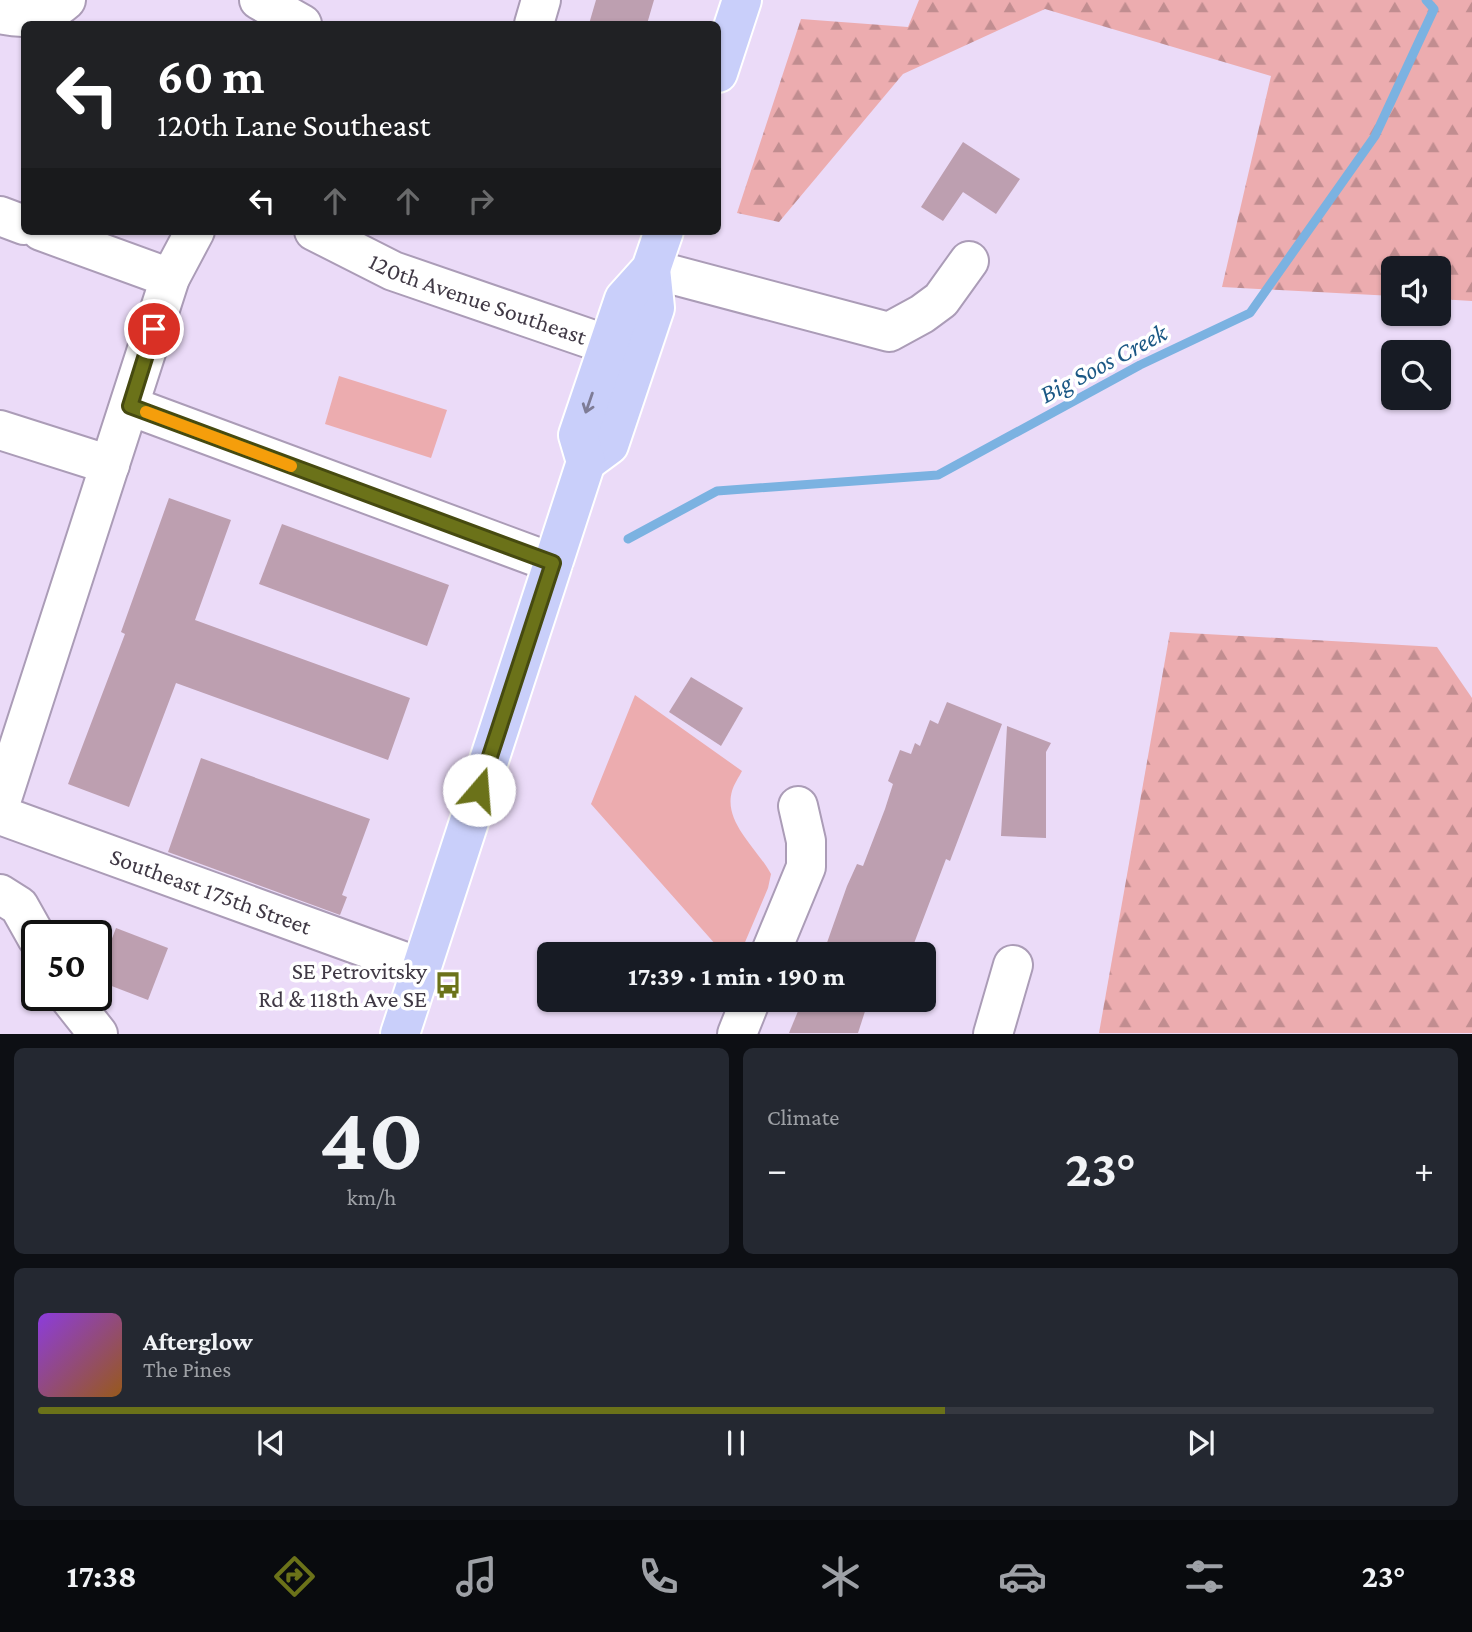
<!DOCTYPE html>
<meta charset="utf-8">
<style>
:root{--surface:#171b24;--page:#242831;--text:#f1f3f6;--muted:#9ea1a6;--line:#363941;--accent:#6b7219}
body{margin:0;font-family:"Crimson Pro",serif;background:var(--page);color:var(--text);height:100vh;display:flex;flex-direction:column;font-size:26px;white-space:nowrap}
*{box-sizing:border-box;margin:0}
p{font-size:23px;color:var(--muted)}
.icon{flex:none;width:38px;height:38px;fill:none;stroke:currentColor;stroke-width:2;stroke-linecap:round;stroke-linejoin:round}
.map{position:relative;height:1034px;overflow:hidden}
.side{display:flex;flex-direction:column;gap:14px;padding:14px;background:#0d0f14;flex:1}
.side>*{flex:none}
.banner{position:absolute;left:21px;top:21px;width:700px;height:214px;border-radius:10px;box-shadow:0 2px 5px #0004;background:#202124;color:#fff;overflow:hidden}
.buttons{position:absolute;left:1381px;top:256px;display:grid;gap:14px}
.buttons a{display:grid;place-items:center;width:70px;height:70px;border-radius:10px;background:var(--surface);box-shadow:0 2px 5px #0004;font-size:35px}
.speed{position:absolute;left:21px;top:920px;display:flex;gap:14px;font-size:35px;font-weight:700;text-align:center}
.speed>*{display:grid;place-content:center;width:91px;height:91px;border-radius:50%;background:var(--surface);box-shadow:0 2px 5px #0004;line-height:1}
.speed .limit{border:4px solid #111;border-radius:10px;background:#fff;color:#111}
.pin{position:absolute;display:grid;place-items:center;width:60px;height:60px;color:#fff;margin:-30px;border:4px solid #fff;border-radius:50%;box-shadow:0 2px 7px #0007}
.me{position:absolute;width:77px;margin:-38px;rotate:18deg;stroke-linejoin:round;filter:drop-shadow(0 0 5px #0008)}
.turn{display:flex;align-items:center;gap:24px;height:147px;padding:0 21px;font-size:32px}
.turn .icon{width:91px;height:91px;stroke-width:2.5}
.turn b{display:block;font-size:49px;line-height:60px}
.lanes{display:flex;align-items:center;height:66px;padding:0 21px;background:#0003;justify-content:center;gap:35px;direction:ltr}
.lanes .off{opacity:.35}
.big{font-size:52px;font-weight:700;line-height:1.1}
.side .widget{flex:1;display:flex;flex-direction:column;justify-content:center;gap:10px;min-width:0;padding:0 24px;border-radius:10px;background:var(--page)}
.side .dial{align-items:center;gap:0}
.dial b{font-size:91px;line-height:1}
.song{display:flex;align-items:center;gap:21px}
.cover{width:84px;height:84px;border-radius:10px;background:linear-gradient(135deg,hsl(270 70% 55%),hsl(30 70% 35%))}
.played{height:7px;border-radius:4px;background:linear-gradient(90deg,var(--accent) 65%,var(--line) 65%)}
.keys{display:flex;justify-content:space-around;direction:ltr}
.heat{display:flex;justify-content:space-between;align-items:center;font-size:38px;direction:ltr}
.side .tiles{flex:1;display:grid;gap:14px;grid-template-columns:1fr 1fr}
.widget:last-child{grid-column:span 2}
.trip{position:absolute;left:537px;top:942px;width:399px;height:70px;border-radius:10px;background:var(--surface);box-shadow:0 2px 5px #0004;font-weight:700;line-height:70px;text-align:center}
.tabs{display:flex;height:112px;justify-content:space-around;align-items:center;background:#090b0e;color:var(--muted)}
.tabs .icon{width:49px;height:49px}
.tabs .on{color:var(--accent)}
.tabs b{font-size:32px;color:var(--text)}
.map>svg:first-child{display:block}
.green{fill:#ecacaf}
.forest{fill:url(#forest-firs)}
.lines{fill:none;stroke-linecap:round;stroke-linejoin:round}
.stream{stroke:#7bb2e1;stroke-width:9}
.building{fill:#bd9fb0}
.minor-casing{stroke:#ab9cb7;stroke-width:42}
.major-casing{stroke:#fff;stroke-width:42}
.minor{stroke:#fff;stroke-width:38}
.major{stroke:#c9cffa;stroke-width:38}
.oneway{stroke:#7e7c96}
.route-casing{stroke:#464a10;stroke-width:18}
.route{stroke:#6b7219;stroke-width:12}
.slow{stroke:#f59e0b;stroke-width:12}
.labels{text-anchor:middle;stroke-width:7;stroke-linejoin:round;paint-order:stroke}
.street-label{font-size:24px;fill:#403945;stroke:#fff}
.poi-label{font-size:24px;fill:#403945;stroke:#fff;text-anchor:end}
.water-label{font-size:26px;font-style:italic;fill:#1b5885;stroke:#fff}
</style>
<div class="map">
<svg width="1472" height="1034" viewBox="0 0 1472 1034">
<defs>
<pattern id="forest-firs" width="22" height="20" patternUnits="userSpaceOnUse" patternTransform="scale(1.75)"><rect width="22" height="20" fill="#ecacaf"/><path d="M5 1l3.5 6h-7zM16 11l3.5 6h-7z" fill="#c18d90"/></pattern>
</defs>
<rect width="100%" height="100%" fill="#ebdbf8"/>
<!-- green -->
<g class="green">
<path d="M339,376L447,410L431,458L325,424Z"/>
<path d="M635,695L742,771C739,777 734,784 732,791C723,822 757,848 771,874L768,888L740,954H724L591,804Z"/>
</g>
<!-- forest -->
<g class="forest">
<path d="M919,0H1472V301L1439,299L1438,268H1393V296L1222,287L1271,76L1045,9L903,74L779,222L737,213L801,19L908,27Z"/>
<path d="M1170,632L1437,647L1472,698V1033H1099Z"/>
</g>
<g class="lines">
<!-- stream -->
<path class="stream" d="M628,539L717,491L938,475L1140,365L1250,313L1375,136L1434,9L1426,0"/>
</g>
<!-- building -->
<g class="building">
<path d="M596,0H654L647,24H589Z"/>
<path d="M963,142L1020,179L996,214L963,192L943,221L921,207Z"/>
<path d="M169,498L231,520L195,620L410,698L388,760L176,683L129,807L68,784L125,634L121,632Z"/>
<path d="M282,524L449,585L427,646L259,584Z"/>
<path d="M691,677L743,708L721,746L669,712Z"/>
<path d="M947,702L1002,724L950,861L946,859L910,954H823L847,886L857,864L863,866L885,809L893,784L888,781L900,750L911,754L915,743L920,746L930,720L938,724Z"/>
<path d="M1007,726L1051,743L1046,752V838L1001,836Z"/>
<path d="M201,758L370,819L342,895L347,897L340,915L168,852Z"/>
<path d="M116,928L168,948L148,1000L96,980Z"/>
<path d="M803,999H869L858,1033H789Z"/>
</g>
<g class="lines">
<defs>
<g id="minor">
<path d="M259,0L302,24"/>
<path d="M0,14C24,20 47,17 66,0"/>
<path d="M534,24L541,0"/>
<path d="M0,216L24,225"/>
<path d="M41,231L170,278"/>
<path id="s1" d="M314,231L393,271L608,345"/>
<path d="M651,269L889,332L922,314L941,300L969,261"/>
<path d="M130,406L553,563"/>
<path d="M0,430L110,465"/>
<path d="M0,805L170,278L195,231"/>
<path id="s2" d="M0,815L422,968"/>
<path d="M0,894L19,906L37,938"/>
<path d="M770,954L806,867V841L798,806"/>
<path d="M68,996L98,1034"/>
<path d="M737,1034L751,999"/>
<path d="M993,1034L1013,965"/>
</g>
<g id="major">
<path d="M718,73L742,0"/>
<path d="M586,462L609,445L655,308L651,269"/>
<path d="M400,1034L586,462L578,435L624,299L651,269L664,231"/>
</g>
</defs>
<!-- minor casing -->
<use href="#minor" class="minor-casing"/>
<!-- major casing -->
<use href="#major" class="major-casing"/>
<!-- minor -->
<use href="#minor" class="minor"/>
<!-- major -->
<use href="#major" class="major"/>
</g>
<!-- one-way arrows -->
<defs><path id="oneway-shaft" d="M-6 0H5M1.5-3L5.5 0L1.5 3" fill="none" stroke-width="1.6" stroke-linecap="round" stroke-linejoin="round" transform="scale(1.75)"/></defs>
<use class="oneway" href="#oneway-shaft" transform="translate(589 403) rotate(109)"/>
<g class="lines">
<defs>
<path id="route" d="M154,329L130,406L553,563L479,790"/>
</defs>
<!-- route casing -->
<use href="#route" class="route-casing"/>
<!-- route -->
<use href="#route" class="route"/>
<!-- slow -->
<path class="slow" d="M146,412L291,466"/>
</g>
<!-- icons -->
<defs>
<symbol id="bus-bare" viewBox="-9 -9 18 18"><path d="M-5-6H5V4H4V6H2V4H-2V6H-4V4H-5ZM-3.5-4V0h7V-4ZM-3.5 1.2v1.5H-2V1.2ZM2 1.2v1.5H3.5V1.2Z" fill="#6b7219" stroke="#fff" stroke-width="2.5" paint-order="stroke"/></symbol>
</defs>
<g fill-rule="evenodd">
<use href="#bus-bare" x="429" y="966" width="38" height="38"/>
</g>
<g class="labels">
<!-- street labels -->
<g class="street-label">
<text dy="8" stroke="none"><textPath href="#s1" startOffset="178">120th Avenue Southeast</textPath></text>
<text dy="8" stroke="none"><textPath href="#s2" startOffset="224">Southeast 175th Street</textPath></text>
</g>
<!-- poi labels -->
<g class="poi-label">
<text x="427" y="979">SE Petrovitsky<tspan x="427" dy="28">Rd &amp; 118th Ave SE</tspan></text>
</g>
<!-- water labels -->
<g class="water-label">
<text transform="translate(1103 363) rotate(-28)" y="9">Big Soos Creek</text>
</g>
</g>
</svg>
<div class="buttons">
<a><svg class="icon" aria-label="sound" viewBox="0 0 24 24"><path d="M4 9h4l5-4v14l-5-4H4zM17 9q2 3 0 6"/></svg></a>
<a><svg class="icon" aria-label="search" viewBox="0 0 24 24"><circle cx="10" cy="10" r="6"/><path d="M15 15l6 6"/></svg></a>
</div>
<div class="speed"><div class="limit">50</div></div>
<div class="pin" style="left:154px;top:329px;background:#d93025"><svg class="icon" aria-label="arrive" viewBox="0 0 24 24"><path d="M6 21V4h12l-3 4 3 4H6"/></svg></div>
<svg class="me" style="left:479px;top:790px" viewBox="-20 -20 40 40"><circle r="19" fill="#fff"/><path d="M0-13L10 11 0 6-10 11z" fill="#6b7219"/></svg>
<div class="trip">17:39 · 1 min · 190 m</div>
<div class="banner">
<div class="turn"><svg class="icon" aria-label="left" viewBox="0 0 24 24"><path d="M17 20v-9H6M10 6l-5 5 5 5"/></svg><div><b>60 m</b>120th Lane Southeast</div></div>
<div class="lanes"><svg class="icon" aria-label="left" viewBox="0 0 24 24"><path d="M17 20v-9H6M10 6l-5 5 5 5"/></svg><svg class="icon off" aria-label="ahead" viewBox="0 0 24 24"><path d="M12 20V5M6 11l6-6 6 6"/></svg><svg class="icon off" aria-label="ahead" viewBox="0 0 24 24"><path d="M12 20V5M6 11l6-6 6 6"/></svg><svg class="icon off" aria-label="right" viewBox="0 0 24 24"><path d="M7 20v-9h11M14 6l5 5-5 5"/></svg></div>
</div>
</div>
<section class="side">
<div class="tiles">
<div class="widget dial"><b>40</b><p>km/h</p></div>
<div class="widget"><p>Climate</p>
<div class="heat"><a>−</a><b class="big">23°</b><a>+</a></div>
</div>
<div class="widget">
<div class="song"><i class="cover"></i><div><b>Afterglow</b><p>The Pines</p></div></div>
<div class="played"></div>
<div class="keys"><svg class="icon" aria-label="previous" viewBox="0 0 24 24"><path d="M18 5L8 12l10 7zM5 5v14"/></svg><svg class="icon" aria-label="pause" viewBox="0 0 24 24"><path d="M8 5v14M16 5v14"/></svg><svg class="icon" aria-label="next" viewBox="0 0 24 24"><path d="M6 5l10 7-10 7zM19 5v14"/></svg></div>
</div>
</div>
</section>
<nav class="tabs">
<b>17:38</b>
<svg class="icon on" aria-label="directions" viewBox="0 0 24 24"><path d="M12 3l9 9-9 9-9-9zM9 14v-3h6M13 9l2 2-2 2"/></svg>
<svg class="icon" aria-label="music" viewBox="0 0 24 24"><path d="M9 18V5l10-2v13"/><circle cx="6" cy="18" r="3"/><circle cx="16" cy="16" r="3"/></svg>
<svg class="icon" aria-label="phone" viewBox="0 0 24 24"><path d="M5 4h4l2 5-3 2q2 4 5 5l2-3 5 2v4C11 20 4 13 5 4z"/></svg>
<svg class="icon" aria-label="climate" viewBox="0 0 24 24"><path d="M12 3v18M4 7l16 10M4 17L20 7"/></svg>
<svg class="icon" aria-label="car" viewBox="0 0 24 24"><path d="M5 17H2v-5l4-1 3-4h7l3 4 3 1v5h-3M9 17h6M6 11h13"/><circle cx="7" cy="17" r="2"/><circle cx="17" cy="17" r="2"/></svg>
<svg class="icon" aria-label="filters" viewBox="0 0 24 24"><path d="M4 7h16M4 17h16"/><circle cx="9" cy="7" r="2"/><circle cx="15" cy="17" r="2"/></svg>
<b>23°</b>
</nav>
